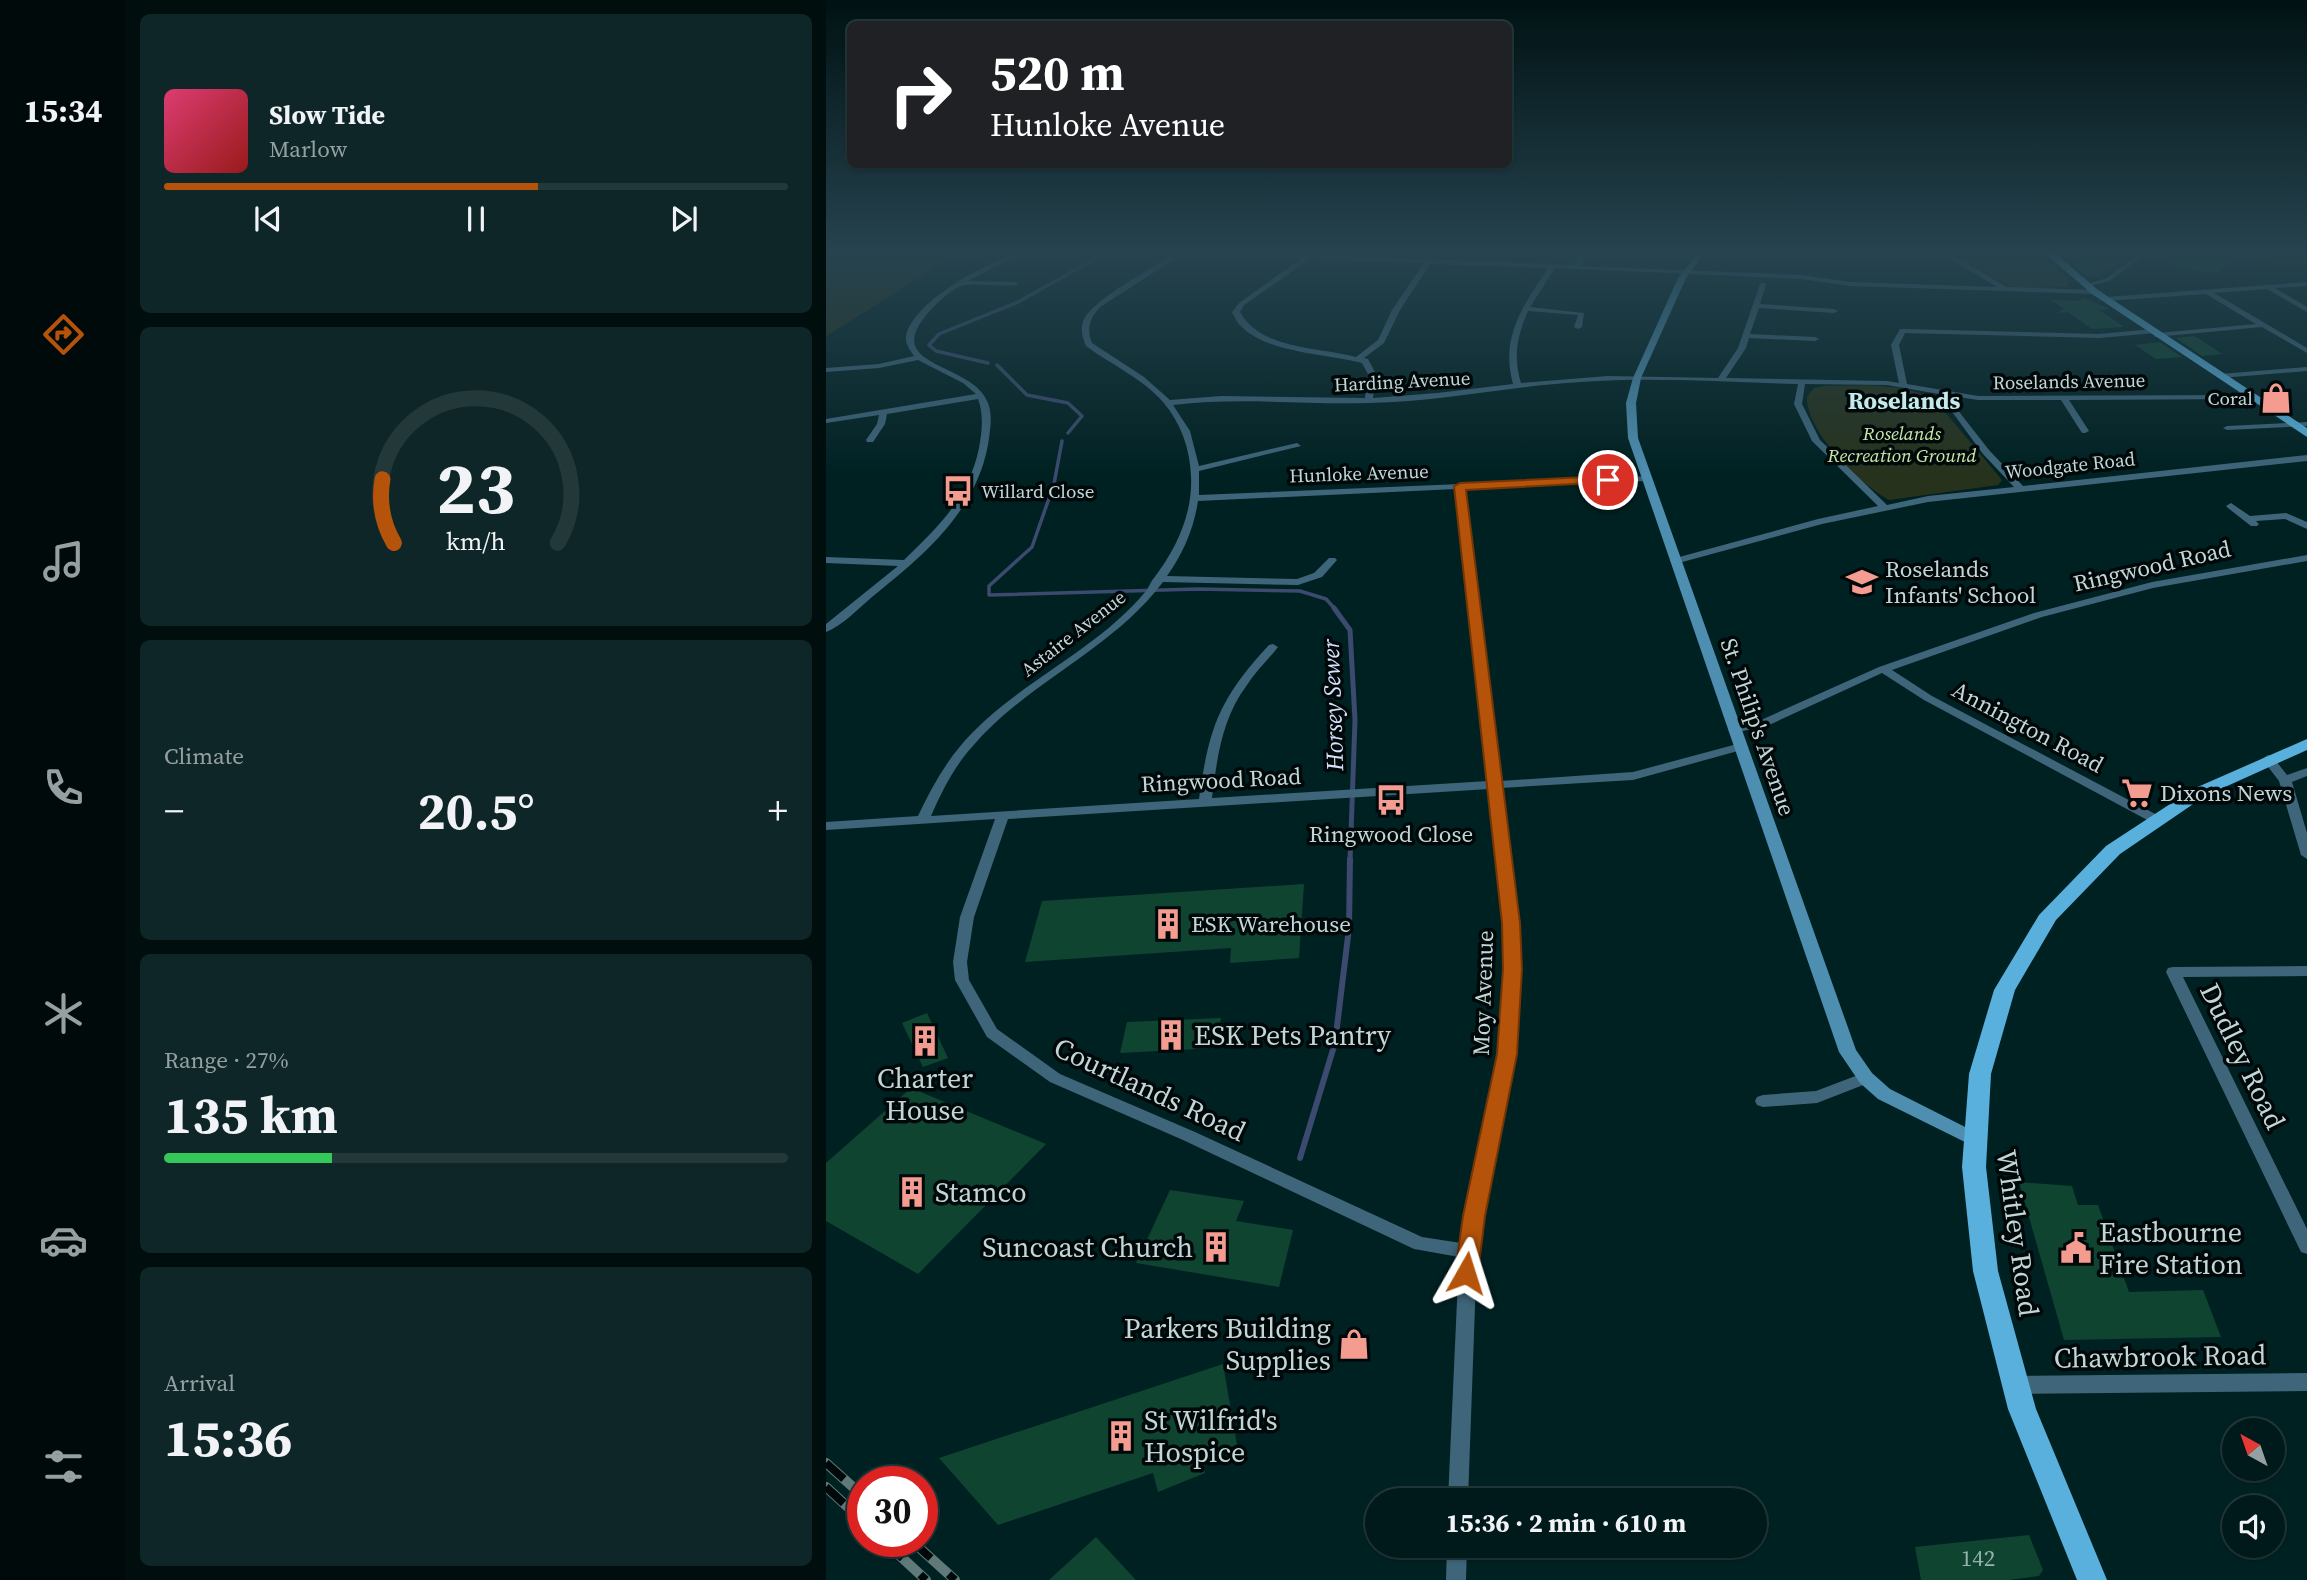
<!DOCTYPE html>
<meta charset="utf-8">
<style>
:root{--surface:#00191a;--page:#0e2627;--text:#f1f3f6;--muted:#95a0a2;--line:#223839;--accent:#b45309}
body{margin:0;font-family:"Source Serif 4",serif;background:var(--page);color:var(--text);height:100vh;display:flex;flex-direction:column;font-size:26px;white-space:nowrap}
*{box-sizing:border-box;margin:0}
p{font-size:23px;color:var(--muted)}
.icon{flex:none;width:38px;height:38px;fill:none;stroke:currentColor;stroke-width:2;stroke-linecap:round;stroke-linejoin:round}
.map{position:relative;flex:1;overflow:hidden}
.details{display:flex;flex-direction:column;gap:14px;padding:14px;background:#000e0e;width:700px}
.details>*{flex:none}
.guide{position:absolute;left:21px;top:21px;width:665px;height:147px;border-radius:10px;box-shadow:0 2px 5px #0004,0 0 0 2px var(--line);background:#202124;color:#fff;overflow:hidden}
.needle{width:46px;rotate:320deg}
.buttons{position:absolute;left:1396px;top:1418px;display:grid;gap:14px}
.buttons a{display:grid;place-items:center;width:63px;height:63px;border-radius:50%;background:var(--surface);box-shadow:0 2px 5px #0004,0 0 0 2px var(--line);font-size:35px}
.speed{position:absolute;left:21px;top:1466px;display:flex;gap:14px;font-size:35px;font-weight:700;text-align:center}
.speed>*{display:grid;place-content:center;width:91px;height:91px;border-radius:50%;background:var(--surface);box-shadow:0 2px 5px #0004,0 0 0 2px var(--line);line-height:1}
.speed .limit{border:10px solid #d22;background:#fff;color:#111}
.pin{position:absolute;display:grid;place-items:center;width:60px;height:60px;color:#fff;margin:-30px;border:4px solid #fff;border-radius:50%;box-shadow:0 2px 7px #0007}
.me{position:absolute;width:77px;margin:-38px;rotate:6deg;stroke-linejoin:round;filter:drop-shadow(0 0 5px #0008)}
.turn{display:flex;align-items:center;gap:24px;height:147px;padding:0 28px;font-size:32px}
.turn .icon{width:91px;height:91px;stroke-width:2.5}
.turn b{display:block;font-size:49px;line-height:60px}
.big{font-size:52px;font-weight:700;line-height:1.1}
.details .widget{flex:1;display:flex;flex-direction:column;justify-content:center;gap:10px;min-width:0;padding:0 24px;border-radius:10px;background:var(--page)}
.details .dial{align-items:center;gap:0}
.dial svg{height:182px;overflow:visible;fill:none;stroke:var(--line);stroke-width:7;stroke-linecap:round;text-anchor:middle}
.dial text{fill:var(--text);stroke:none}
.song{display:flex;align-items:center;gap:21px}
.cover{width:84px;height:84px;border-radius:10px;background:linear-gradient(135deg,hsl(340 70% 55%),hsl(0 70% 35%))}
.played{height:7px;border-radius:4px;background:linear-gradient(90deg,var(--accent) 60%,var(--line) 60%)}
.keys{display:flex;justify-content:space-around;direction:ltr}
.heat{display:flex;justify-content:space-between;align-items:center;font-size:38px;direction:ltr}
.charge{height:10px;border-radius:5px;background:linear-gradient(90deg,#34c759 27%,var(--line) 0)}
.trip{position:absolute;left:539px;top:1488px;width:402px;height:70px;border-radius:35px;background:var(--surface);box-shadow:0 2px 5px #0004,0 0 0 2px var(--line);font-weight:700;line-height:70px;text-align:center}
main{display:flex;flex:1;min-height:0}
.tab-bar{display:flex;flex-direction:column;width:126px;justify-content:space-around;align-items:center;background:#000a0a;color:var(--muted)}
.tab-bar .icon{width:49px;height:49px}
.tab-bar .current{color:var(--accent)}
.tab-bar b{font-size:32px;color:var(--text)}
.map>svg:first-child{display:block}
.green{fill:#26321c}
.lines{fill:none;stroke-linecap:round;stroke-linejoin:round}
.stream-far2{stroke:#3b4a6e;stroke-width:3.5}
.stream-far1{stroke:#3b4a6e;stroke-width:5}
.stream{stroke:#3b4a6e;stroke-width:6}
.building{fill:#0f4431}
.street{fill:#3e657a;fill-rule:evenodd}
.secondary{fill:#4e8fb1;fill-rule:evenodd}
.primary{fill:#59b0dc;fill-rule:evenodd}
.rail-casing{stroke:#607a7a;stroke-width:10}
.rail{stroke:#000809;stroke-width:8;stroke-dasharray:24;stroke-linecap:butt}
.route{fill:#b45309;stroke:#753606;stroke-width:2}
.labels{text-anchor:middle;stroke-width:7;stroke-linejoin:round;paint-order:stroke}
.far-street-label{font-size:19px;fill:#c3d6d6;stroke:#000809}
.far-poi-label{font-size:19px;fill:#c3d6d6;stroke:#000809;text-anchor:end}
.far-park-label{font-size:19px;font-style:italic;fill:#c7e9a8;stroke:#000809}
.street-label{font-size:23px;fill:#c3d6d6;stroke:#000809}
.poi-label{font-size:23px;fill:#c3d6d6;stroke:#000809;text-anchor:start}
.near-number-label{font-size:23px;fill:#96b2ad}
.far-district-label{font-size:24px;font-weight:bold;fill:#c3ebec;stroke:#000809}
.water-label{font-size:24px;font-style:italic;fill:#d7e2fc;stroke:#000809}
.near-poi-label{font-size:28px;fill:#c3d6d6;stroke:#000809;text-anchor:start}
.near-street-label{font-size:28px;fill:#c3d6d6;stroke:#000809}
</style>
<main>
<nav class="tab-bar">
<b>15:34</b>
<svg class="icon current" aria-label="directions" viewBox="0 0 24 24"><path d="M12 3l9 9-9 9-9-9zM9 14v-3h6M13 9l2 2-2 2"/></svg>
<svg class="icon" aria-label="music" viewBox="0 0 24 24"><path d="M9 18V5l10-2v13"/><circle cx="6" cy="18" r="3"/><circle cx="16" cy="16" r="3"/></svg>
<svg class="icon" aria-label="phone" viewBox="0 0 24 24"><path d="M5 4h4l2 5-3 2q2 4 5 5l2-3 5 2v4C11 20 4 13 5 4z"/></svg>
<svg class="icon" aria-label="climate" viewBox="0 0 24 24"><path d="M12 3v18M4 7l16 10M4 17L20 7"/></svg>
<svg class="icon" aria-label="car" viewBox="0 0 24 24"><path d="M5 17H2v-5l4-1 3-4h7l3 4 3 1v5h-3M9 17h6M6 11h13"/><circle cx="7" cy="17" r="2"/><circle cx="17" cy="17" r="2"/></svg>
<svg class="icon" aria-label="filters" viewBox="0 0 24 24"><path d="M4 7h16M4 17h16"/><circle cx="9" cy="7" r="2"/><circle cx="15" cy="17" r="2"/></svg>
</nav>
<section class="details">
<div class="widget">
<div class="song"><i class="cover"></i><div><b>Slow Tide</b><p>Marlow</p></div></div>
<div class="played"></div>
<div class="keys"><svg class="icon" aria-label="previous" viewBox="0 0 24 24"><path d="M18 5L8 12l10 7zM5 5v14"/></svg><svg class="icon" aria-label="pause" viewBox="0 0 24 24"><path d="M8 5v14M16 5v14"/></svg><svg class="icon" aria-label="next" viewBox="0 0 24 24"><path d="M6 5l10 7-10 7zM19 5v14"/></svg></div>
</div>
<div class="widget dial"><svg viewBox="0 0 100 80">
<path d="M14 69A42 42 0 1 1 86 69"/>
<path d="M14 69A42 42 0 0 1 9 41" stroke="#b45309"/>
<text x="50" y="56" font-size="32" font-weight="700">23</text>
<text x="50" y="72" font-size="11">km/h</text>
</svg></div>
<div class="widget"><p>Climate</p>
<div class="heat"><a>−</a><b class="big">20.5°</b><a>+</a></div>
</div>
<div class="widget"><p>Range · 27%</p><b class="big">135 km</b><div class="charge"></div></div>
<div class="widget"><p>Arrival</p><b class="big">15:36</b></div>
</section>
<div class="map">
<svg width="1481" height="1580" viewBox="0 0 1481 1580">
<rect width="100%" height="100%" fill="#002122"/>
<!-- green -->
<g class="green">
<path d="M0,254H131L0,336Z"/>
<path d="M1406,254H1481V263L1451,265Z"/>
<path d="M1216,257L1244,280L1241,287L1188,288L1131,260Z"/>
<path d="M999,386C1035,386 1076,382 1109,400L1176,480L1172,485L1063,500C1034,484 980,432 981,397L988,388Z"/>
</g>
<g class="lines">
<!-- stream-far2 -->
<g class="stream-far2">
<path d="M162,363L110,351L103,345L113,334L192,302L278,254"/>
<path d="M171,365L201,395L242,403L256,416L242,433"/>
<path d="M236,441L228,484L206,547L163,586V595L372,589L474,591L500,599L510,610"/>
</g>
<!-- stream-far1 -->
<path class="stream-far1" d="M508,608L524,630L529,720L524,861"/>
<!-- stream -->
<path class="stream" d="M474,1158L509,1043L523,928L524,859"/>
</g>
<!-- building -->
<g class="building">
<path d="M1358,255L1403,263L1390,274L1345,265Z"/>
<path d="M1294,263L1271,277L1260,276L1246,264Z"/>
<path d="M1258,298L1284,309L1273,310L1298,327L1266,329L1242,312L1231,313L1238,309L1226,300L1252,301Z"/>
<path d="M1368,336L1375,340L1396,354L1376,356L1350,338Z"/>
<path d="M1334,342L1356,357L1330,359L1309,345Z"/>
<path d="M478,884L473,958L404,963L405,948L199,962L216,901Z"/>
<path d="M101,1013L122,1058L97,1067L76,1023Z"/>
<path d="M395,1018L390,1048L294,1053L301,1022Z"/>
<path d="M85,1088L220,1144L92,1274L0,1221V1163Z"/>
<path d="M1193,1182L1246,1186L1252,1205H1272L1303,1292L1377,1290L1395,1337L1238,1340Z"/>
<path d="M344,1190L418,1201L410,1221L467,1230L453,1287L310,1263Z"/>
<path d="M397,1364L411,1445L376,1456L379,1473L332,1492L327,1473L172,1525L113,1458Z"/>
<path d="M1203,1535L1217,1570L1213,1576L1182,1580H1095L1089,1547Z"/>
<path d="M270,1537L310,1580H223Z"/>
</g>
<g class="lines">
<!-- street -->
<g class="street">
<path d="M188,254H198L167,268L142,281L189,282L192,284L191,285C174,287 156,283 138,285C127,287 105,308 98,318C59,368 148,363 162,403C167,416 164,431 162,445C149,513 98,555 46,597C33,608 16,626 0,632V624L72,566L0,563V557L78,560L82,556C116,523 143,496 153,448C156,431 158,415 152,399L61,414L59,424L47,442H41L40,440L51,424L53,415L0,423V419L150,394L137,383L92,360L53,368L0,372V368L53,364L88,356C84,350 79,344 80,336C88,301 157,265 188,254Z"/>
<path d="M349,254H357L274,307C264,318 260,329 266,343L318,377L344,400L395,396L539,398L542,374L536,363C502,354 440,353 415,326C411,323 409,317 406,312L413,303L476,258L410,254H471L749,265L754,254H760L756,266L976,275L1024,282L1171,287L1116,254H1124L1181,287L1269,290L1272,292L1269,294L1024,286L976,279L729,268L704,307L758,313L756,327L752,329L748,327L752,315L702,311C691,336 687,357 695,383L782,376L892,378L912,348L934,284L937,282L940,284L934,304L1008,309L1012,311L1008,313L933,308L924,334L989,337L993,339L989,341L923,338L920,348L900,378L1061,381L1073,383L1065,345L1074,329H1077L1273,334L1327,329H1330V333L1273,338L1079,333L1073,345L1081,384L1152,396L1426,395L1430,397L1426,399L1243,400L1263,431L1259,433H1256L1235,400H1152L1120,395L1163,450L1197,486L1481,455V461L1102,502L996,524L849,564L844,561L846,559L992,519L1052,506L986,441L968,404L972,384C900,382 826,377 754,382C684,386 614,402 543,403C478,405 413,397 347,405L364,431L373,466L471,443L475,446L373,471V495L825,476V480L822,481L639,489L674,781L807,772L915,743L921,747L919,749L807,780L675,788L692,923L694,969L689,1054L651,1251L642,1500H622L633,1257L588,1249L357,1140L224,1082L161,1037L129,980L127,962L134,917L169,819L0,830V822L92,816C106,786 123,756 147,732C199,679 272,649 320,591C323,587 325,581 328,578C350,549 367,514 365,476C364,449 355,423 337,402C316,378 286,365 260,346C256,337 254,328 258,319C269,298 327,268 349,254ZM484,259L598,263L566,310L552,340L530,357C493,347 435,350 414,312L418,305ZM604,264L722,268C697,306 674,337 687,384L611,393L547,398L550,374L542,359L538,358L558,343L574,310ZM979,384L1061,385L1113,394L1157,454L1188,487L1102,496L1061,505L994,440L976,404ZM630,489L662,781L386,798C391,758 396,718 421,685C430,671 442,660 452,647L447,644L443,645C393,699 383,727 373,799L105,816C116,791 128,767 146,747C201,682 285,651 337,582L472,585L496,577L511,560L509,558H503L488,573L471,579L341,576C357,554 368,528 372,501ZM663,789C670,848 681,909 680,969C678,1062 653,1152 635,1243L596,1237L369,1132L234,1074L171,1029L143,980L141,962L148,917L182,819Z"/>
<path d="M1313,254H1321L1283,281L1259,287L1256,285L1279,279Z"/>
<path d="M1481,282V286L1449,288L1481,307V312L1441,289L1388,293L1481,348V353L1436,327L1329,337L1328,335L1332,333L1430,324L1380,294L1280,301L1277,299L1280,297Z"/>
<path d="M1481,367V371L1394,378L1390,376L1394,374Z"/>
<path d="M1481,422V426L1401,430L1397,428L1401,426Z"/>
<path d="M1405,503L1424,516L1460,513L1481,522V529L1459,519L1430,521L1433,524L1431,526H1425L1402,508L1400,506Z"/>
<path d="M1481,555V561L1327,588L1216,617L1066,670L1106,696L1333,816L1335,819L1333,822H1325L1098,700L1056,673L943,725L908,733L902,730L904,728L935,720L1053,667L1208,613L1326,582Z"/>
<path d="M1442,755L1446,756L1461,775L1481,768V776L1466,782L1481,833V859L1475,855L1453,781L1436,759Z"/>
<path d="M1481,966V976L1357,977L1481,1229V1254L1475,1252L1340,972L1342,968L1347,967Z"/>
<path d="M1040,1072L1045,1074L1048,1078L1045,1082L991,1103L937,1107L931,1105L929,1101L931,1097L937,1095L990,1091Z"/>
<path d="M1481,1373V1391L1188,1394L1181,1391L1179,1385L1181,1379L1188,1376Z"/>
<path d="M621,1545H641L640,1580H620Z"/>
</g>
<!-- secondary -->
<path class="secondary" d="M871,254H878L860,278L815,378L810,403L812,438L1030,1050L1046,1073L1064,1089L1153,1134L1156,1139L1153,1144L1147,1146L1052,1099L1034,1083L1013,1052L802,438L800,403L807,378L852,278Z"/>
<!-- primary -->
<g class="primary">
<path d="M1220,254H1230L1272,290L1481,428V437L1266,294Z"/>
<path d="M1481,739V750L1379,796L1294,854L1230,920L1189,990L1165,1074L1160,1167L1172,1271L1210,1409L1281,1580H1251L1182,1409L1147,1271L1136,1167L1143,1074L1168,990L1213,915L1280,846L1367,789Z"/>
</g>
<defs>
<g id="rail">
<path d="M0,1463L37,1496"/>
<path d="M0,1487L37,1521"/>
<path d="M59,1542L100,1580"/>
<path d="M87,1542L129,1580"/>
</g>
</defs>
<!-- rail casing -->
<use href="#rail" class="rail-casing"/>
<!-- rail -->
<use href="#rail" class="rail"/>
</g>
<!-- sky -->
<linearGradient id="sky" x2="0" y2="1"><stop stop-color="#001213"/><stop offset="0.53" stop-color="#26434f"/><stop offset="1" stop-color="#26434f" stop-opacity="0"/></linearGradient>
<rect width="1481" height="476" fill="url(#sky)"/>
<!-- route -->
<path class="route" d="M782,476L788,480L786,482L640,490L694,923L696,969L691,1054L659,1216L652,1273L649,1280L640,1283L632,1280L629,1273L637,1216L671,1054L677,969L676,923L628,486L634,483Z"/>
<!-- icons -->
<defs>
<symbol id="shop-bare" viewBox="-9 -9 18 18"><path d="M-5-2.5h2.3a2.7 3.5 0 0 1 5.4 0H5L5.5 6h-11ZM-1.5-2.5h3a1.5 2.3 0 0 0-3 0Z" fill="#f59c90" stroke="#000809" stroke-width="2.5" paint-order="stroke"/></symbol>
<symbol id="bus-bare" viewBox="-9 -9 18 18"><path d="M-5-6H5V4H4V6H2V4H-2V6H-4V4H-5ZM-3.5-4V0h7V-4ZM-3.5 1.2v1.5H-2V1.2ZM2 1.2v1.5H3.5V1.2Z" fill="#f59c90" stroke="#000809" stroke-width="2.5" paint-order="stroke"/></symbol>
<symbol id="school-bare" viewBox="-9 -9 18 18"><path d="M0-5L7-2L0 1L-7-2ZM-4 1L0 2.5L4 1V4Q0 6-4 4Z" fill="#f59c90" stroke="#000809" stroke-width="2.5" paint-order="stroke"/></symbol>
<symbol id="supermarket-bare" viewBox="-9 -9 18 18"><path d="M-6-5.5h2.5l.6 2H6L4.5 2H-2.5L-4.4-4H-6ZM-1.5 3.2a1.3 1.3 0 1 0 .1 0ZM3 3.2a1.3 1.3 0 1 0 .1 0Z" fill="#f59c90" stroke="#000809" stroke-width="2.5" paint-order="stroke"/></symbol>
<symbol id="building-bare" viewBox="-9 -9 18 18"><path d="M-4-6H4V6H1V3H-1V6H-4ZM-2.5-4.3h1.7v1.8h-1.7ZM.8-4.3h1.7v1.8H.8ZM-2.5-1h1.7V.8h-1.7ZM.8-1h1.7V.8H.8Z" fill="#f59c90" stroke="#000809" stroke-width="2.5" paint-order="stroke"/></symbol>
<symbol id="civic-bare" viewBox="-9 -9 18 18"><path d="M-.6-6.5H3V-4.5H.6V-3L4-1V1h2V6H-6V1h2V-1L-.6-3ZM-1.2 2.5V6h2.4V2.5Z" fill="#f59c90" stroke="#000809" stroke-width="2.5" paint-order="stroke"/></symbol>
</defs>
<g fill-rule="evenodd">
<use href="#shop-bare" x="1428" y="376" width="44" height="44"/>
<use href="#bus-bare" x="110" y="469" width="44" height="44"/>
<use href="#school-bare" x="1014" y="560" width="44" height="44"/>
<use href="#supermarket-bare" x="1289" y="771" width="44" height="44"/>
<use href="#bus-bare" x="543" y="778" width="44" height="44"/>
<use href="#building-bare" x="320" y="902" width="44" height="44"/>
<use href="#building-bare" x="323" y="1013" width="44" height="44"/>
<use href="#building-bare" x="77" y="1019" width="44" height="44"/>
<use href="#building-bare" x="64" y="1170" width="44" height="44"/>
<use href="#building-bare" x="368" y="1225" width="44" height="44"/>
<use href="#civic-bare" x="1228" y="1226" width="44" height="44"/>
<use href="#shop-bare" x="506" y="1322" width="44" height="44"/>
<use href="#building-bare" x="273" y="1414" width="44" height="44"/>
</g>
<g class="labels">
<!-- far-street labels -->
<g class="far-street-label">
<text transform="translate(576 381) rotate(-3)" y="7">Harding Avenue</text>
<text transform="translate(1243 381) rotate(-1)" y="7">Roselands Avenue</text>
<text transform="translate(1244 465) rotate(-6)" y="7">Woodgate Road</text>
<text transform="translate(533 473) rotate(-2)" y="7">Hunloke Avenue</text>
<text transform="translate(247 633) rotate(-38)" y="7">Astaire Avenue</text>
</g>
<!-- far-poi labels -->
<g class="far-poi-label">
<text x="1427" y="405">Coral</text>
<text x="155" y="498" text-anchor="start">Willard Close</text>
</g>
<!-- far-park labels -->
<g class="far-park-label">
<text x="1076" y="440">Roselands<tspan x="1076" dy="22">Recreation Ground</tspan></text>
</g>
<!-- street labels -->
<g class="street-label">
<text transform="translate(1326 566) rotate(-13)" y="8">Ringwood Road</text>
<text transform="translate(932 727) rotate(71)" y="8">St. Philip's Avenue</text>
<text transform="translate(1202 727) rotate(28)" y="8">Annington Road</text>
<text transform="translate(395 780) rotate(-3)" y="8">Ringwood Road</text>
<text transform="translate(657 993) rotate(-88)" y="8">Moy Avenue</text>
</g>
<!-- poi labels -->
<g class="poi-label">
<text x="1059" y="577">Roselands<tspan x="1059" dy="26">Infants' School</tspan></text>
<text x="1334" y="801">Dixons News</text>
<text x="565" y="842" text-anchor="middle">Ringwood Close</text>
<text x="365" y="932">ESK Warehouse</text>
</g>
<!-- near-number labels -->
<g class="near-number-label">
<text x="1152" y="1566">142</text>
</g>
<!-- far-district labels -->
<g class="far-district-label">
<text x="1078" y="409">Roselands</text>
</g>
<!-- water labels -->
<g class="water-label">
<text transform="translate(507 705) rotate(-92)" y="8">Horsey Sewer</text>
</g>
<!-- near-poi labels -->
<g class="near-poi-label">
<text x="368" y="1045">ESK Pets Pantry</text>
<text x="99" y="1088" text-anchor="middle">Charter<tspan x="99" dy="32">House</tspan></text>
<text x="109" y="1202">Stamco</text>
<text x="1273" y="1242">Eastbourne<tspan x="1273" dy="32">Fire Station</tspan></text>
<text x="367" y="1257" text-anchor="end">Suncoast Church</text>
<text x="505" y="1338" text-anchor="end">Parkers Building<tspan x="505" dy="32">Supplies</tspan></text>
<text x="318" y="1430">St Wilfrid's<tspan x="318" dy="32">Hospice</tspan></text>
</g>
<!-- near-street labels -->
<g class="near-street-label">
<text transform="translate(1417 1056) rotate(64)" y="10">Dudley Road</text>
<text transform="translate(324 1089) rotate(25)" y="10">Courtlands Road</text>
<text transform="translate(1192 1233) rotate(82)" y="10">Whitley Road</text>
<text transform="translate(1334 1356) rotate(-1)" y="10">Chawbrook Road</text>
</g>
</g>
</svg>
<div class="buttons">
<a><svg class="needle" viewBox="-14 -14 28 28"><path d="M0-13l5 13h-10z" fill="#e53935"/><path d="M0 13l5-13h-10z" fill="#95a0a2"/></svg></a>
<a><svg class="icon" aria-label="sound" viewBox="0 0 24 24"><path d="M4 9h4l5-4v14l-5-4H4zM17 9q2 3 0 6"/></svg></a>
</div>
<div class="speed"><div class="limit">30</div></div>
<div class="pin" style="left:782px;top:480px;background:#d93025"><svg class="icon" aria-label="arrive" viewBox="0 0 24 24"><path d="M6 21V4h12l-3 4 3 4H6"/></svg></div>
<svg class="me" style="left:640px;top:1273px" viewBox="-20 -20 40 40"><path d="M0-17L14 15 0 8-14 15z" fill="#b45309" stroke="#fff" stroke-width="4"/></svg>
<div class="trip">15:36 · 2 min · 610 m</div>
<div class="guide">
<div class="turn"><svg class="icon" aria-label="right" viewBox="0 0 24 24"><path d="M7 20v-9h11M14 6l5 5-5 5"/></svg><div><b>520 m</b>Hunloke Avenue</div></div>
</div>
</div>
</main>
